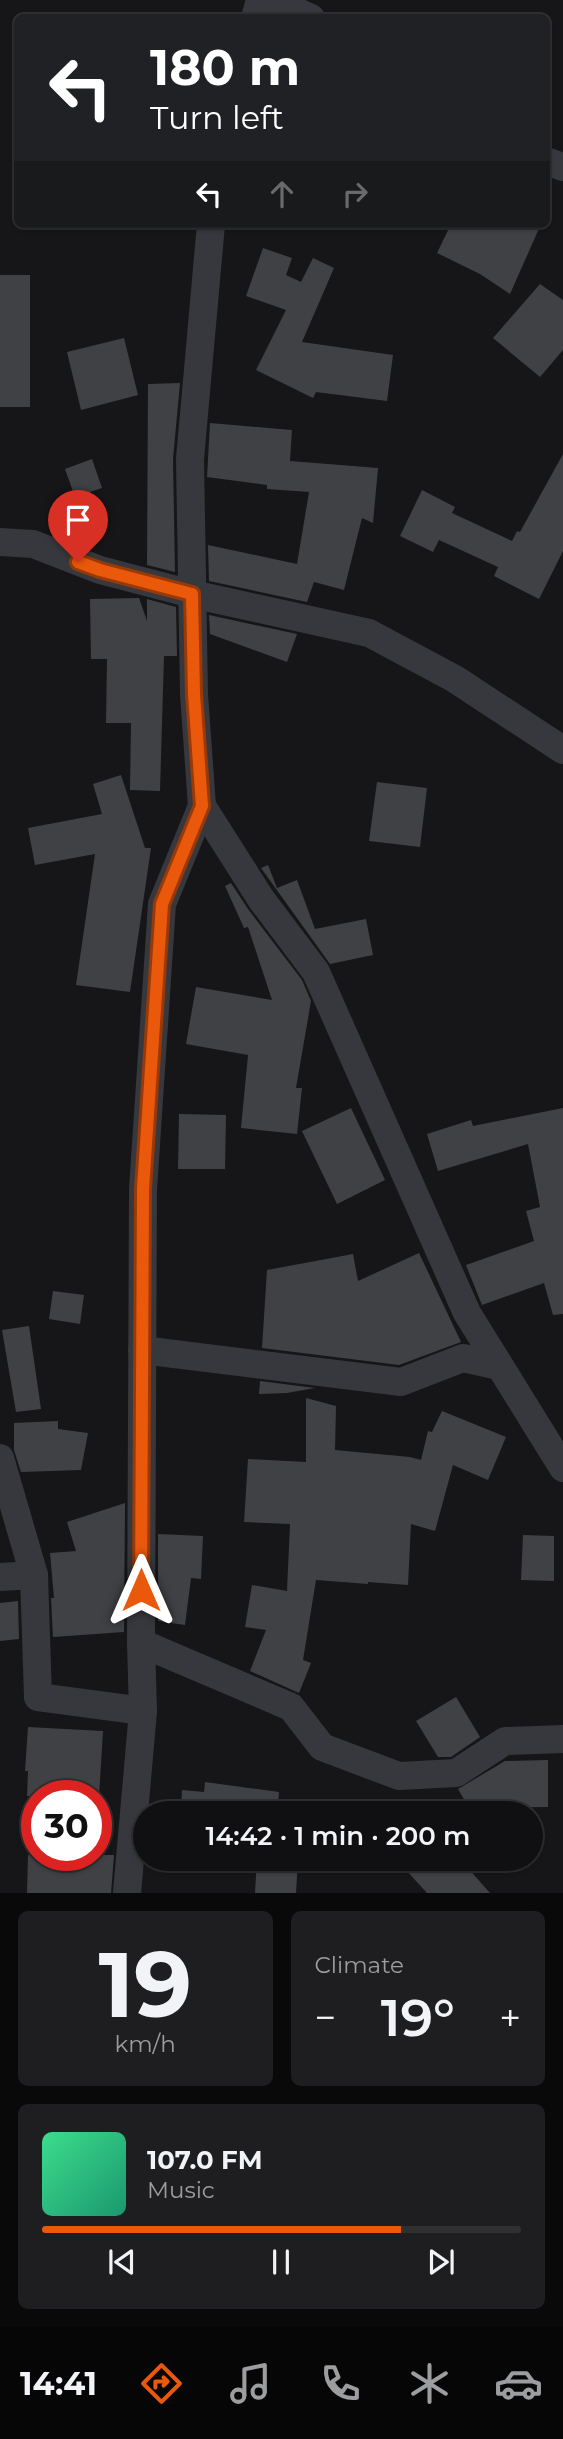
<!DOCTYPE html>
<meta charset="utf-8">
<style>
:root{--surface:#101012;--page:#1e1e20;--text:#f1f3f6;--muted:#9c9d9f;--line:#303032;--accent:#ea580c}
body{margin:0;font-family:Montserrat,sans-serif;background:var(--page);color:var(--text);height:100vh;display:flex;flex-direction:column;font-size:26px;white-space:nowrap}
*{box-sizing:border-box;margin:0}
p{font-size:23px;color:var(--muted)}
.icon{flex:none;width:38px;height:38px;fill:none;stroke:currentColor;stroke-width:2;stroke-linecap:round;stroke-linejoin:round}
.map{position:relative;height:1893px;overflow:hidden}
.sheet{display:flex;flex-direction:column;gap:18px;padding:18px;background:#09090a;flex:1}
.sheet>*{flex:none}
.top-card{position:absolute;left:14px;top:14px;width:536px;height:214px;border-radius:10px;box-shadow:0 2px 5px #0004,0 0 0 2px var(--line);background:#202124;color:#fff;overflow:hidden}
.speed{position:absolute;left:21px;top:1780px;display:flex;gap:14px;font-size:35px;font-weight:700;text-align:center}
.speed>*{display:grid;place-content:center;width:91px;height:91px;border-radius:50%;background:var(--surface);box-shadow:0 2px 5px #0004,0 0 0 2px var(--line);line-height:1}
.speed .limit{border:10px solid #d22;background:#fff;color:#111}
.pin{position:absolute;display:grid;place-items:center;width:60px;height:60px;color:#fff;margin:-72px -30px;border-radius:50% 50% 50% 0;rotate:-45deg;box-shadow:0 0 7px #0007}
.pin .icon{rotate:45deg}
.me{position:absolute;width:77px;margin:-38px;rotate:0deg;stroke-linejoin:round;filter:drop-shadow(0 0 5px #0008)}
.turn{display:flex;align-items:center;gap:24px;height:147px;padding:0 21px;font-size:32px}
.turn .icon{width:91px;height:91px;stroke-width:2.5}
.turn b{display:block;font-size:49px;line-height:60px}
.lanes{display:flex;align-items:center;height:66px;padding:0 21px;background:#0003;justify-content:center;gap:35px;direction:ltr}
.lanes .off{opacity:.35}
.big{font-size:52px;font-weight:600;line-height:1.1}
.sheet .card{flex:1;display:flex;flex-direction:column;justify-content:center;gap:10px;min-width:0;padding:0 24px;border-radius:10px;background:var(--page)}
.sheet .dial{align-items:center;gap:0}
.dial b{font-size:91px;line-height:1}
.song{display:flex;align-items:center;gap:21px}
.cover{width:84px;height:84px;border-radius:10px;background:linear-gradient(135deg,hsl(150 70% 55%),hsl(160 70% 35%))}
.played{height:7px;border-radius:4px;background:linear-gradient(90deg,var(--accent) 75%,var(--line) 75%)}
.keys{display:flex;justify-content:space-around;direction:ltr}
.heat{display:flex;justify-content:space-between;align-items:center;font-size:38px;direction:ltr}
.sheet .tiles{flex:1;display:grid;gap:18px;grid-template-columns:1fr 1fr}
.card:last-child{grid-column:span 2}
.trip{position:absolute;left:133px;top:1801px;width:410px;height:70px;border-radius:35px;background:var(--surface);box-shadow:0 2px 5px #0004,0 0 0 2px var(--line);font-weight:600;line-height:70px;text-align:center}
.dock{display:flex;height:112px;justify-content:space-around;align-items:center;background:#060607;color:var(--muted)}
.dock .icon{width:49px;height:49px}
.dock .selected{color:var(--accent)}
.dock b{font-size:32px;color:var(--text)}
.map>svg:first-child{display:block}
.building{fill:#404145}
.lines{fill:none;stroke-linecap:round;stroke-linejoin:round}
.street{stroke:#37383d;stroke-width:28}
.route-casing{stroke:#983908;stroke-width:18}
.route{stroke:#ea580c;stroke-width:12}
</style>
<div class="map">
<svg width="563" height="1893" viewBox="0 0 563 1893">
<rect width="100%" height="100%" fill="#161618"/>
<!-- building -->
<g class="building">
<path d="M451,224H541L510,294L480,274L437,253Z"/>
<path d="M263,248L292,258L286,275L301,282L313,258L334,268L302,342L393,355L387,401L316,392L313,398L256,370L286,310L246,296Z"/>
<rect x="0" y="275" width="30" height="132"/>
<path d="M540,284L563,300V350L540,377L493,338Z"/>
<path d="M124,338L138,395L81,410L67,352Z"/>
<path d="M180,383L173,459L175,572L147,565L148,384Z"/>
<path d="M210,423L292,430L290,461L378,468L373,523L362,518L344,590L314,582L307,602L209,581L208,545L297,564L309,492L267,489V485L207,477Z"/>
<path d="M563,454V551L539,599L494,576L498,567L439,540L433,552L400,536L422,490L455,507L452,513L512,541L517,531L520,532Z"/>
<path d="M92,459L102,488L75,497L65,469Z"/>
<path d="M139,598L147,621V599L176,607L177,656H164L160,791L130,790L131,723H106L107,659H91L90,599Z"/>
<path d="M209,615L297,634L287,662L210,634Z"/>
<path d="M121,775L145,848H151L130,992L76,985L95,854L35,865L28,828L102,814L93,784Z"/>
<path d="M377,782L427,788L420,847L369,841Z"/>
<path d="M268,865L277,888L297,880L315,929L366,919L373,955L330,964L261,868Z"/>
<path d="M231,883L248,909L302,980L311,1001L296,1088H302L297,1134L241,1128L248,1055L186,1044L196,987L272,1000L248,927L244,928L225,886Z"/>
<path d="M351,1108L385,1180L337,1204L302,1131Z"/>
<path d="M563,1108V1314L553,1315L544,1283L482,1305L466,1265L534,1241L526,1211L540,1207L528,1144L438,1171L427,1134L471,1120L473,1126Z"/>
<path d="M179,1114L226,1115L225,1169H178Z"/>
<path d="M419,1253L461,1342L399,1365L262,1348L267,1270L353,1254L358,1281Z"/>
<path d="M53,1291L84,1295L80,1324L49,1319Z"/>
<path d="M29,1326L41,1409L16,1412L2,1330Z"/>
<path d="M260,1381L315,1388L287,1393L259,1394Z"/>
<path d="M306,1398L336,1406L335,1450L410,1457L421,1460L428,1431L432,1432L442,1411L506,1437L488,1480L453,1465L435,1531L411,1524L408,1585L368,1582V1584L316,1580L303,1660L311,1663L299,1693L250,1671L266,1630L245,1627L252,1585L287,1591L290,1524L244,1522L248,1459L306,1462Z"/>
<path d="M58,1421V1429L88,1433L81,1470L21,1472L14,1450V1423Z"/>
<path d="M125,1503L124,1632L53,1637L51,1598H54L50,1553L76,1551L67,1522Z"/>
<path d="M158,1534L203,1536L201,1579L191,1578L185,1625L158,1621Z"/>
<path d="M523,1535L554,1536V1581L521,1580Z"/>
<path d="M18,1601L19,1639L0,1641V1603Z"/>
<path d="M456,1697L480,1737L451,1757H438L416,1721Z"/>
<path d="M28,1727L103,1731L99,1796H27L28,1771H25Z"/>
<path d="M548,1760V1807L469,1808L458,1789L505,1761Z"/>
<path d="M205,1782L279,1792L278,1805L310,1809L309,1813H181L182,1790L204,1792Z"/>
<path d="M28,1855H114L111,1893H27Z"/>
<path d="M257,1858H303L298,1860L296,1893H255Z"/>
<path d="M395,1858H459L490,1893H427Z"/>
</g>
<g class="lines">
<!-- street -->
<g class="street">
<path d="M271,0L311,18"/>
<path d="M255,18L260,0"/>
<path d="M546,161L563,167"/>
<path d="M0,542L33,544L100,570L192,594L369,633L455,679L563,750"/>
<path d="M202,806L261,899L316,972L467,1313L563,1468"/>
<path d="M142,1350L401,1382L463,1358L499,1366"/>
<path d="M0,1458L34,1575"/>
<path d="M0,1577L34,1575L38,1697L143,1711"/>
<path d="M141,1643L291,1707L322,1747L399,1776L456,1773L505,1741L563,1739"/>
<path d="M127,1893L143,1711L141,1643L143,1189L162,904L202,806L194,694L190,459L211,224"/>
</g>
</g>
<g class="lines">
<defs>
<path id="route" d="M78,562L100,570L192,594L194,694L202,806L162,904L143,1189L141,1590"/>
</defs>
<!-- route casing -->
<use href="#route" class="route-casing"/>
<!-- route -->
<use href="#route" class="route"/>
</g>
</svg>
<div class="speed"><div class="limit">30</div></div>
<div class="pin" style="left:78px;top:562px;background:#d93025"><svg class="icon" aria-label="arrive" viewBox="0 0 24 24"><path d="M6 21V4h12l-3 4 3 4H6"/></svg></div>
<svg class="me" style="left:141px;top:1590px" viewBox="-20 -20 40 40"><path d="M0-17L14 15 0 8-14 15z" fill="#ea580c" stroke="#fff" stroke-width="4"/></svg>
<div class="trip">14:42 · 1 min · 200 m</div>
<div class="top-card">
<div class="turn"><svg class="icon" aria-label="left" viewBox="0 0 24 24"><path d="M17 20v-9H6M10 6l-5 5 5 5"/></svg><div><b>180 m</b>Turn left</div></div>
<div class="lanes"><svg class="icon" aria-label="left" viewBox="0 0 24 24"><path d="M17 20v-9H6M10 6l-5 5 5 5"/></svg><svg class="icon off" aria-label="ahead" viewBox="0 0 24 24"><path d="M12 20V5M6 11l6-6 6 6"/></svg><svg class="icon off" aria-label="right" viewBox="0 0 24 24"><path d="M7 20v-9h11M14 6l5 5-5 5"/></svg></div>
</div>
</div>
<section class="sheet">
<div class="tiles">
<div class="card dial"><b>19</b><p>km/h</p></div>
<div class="card"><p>Climate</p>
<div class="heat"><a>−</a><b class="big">19°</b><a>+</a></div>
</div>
<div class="card">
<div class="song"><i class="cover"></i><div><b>107.0 FM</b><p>Music</p></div></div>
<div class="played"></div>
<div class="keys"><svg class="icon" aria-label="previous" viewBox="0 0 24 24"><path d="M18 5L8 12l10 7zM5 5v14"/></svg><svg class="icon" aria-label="pause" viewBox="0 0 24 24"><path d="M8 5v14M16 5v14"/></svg><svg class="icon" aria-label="next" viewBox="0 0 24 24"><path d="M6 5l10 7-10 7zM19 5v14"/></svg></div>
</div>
</div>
</section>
<nav class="dock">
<b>14:41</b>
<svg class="icon selected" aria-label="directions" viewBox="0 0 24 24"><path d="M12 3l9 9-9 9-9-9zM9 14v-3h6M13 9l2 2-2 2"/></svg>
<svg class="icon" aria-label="music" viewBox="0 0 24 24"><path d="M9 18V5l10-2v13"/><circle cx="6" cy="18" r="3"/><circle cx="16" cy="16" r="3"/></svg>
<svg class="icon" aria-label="phone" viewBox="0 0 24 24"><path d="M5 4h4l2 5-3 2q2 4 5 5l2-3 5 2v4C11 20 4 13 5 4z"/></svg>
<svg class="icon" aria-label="climate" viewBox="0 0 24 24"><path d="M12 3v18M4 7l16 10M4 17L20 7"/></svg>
<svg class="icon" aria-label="car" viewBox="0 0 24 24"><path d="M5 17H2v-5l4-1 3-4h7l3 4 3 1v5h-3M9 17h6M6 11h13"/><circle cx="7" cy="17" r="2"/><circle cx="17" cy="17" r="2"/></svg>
</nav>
